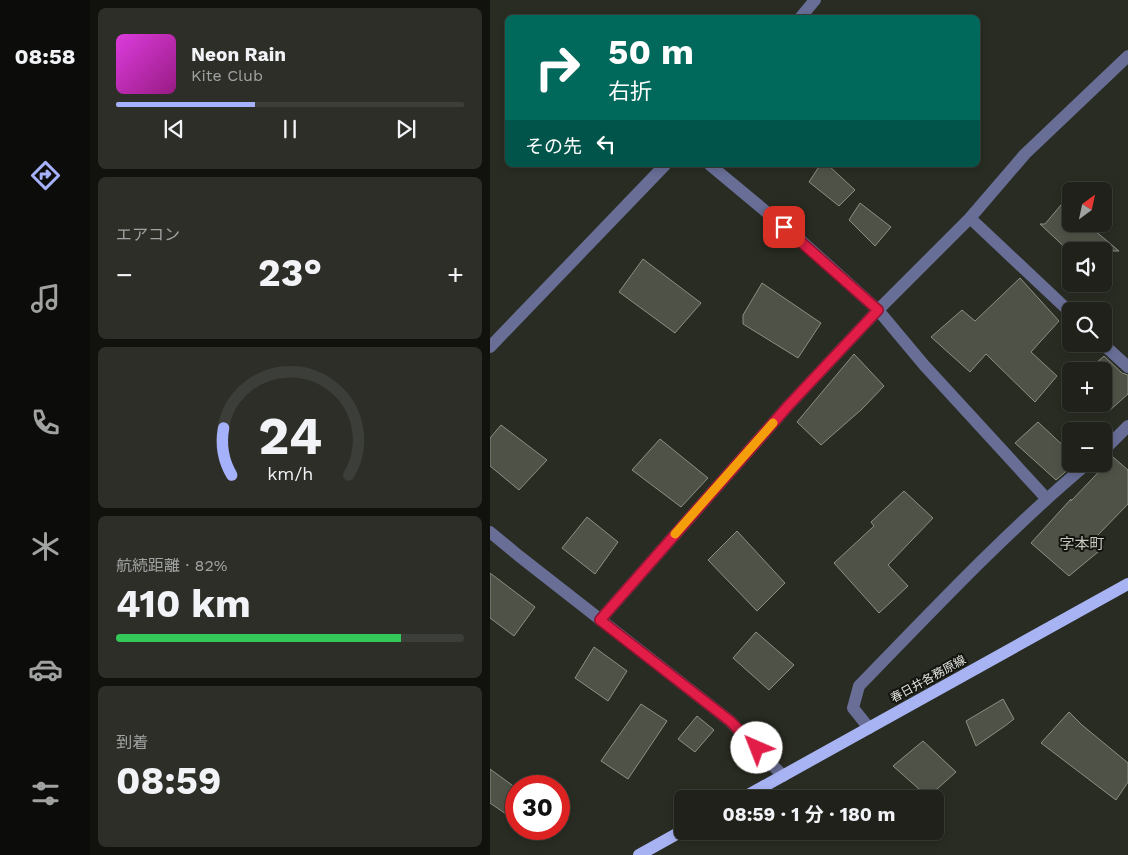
<!DOCTYPE html>
<html lang="ja">
<meta charset="utf-8">
<style>
:root{--surface:#1f211a;--page:#2c2e27;--text:#f1f3f6;--muted:#a1a3a2;--line:#3c3e39;--accent:#a6b1fc}
body{margin:0;font-family:"Work Sans","Noto Sans JP",sans-serif;background:var(--page);color:var(--text);height:100vh;display:flex;flex-direction:column;font-size:19px;white-space:nowrap}
*{box-sizing:border-box;margin:0}
p{font-size:16px;color:var(--muted)}
.icon{flex:none;width:28px;height:28px;fill:none;stroke:currentColor;stroke-width:2;stroke-linecap:round;stroke-linejoin:round}
.map{position:relative;flex:1;overflow:hidden}
.sheet{display:flex;flex-direction:column;gap:8px;padding:8px;background:#11120e;width:400px}
.sheet>*{flex:none}
.banner{position:absolute;left:15px;top:15px;width:475px;height:152px;border-radius:8px;box-shadow:0 2px 8px #0003,0 0 0 1px var(--line);background:#00695c;color:#fff;overflow:hidden}
.needle{width:32px;rotate:33deg}
.fabs{position:absolute;left:572px;top:182px;display:grid;gap:10px}
.fabs a{display:grid;place-items:center;width:50px;height:50px;border-radius:8px;background:var(--surface);box-shadow:0 2px 8px #0003,0 0 0 1px var(--line);font-size:25px}
.speed{position:absolute;left:15px;top:775px;display:flex;gap:10px;font-size:25px;font-weight:700;text-align:center}
.speed>*{display:grid;place-content:center;width:65px;height:65px;border-radius:50%;background:var(--surface);box-shadow:0 2px 8px #0003,0 0 0 1px var(--line);line-height:1}
.speed .limit{border:8px solid #d22;background:#fff;color:#111}
.pin{position:absolute;display:grid;place-items:center;width:42px;height:42px;color:#fff;margin:-21px;border-radius:10px;box-shadow:0 2px 8px #0006}
.me{position:absolute;width:55px;margin:-28px;rotate:316deg;stroke-linejoin:round;filter:drop-shadow(0 0 4px #0008)}
.turn{display:flex;align-items:center;gap:18px;height:105px;padding:0 20px;font-size:22px}
.turn .icon{width:65px;height:65px;stroke-width:2.5}
.turn b{display:block;font-size:35px;line-height:42px}
.then{display:flex;align-items:center;height:48px;padding:0 20px;background:#0003;gap:10px;font-size:19px}
.big{font-size:38px;font-weight:700;line-height:1.1}
.sheet .widget{flex:1;display:flex;flex-direction:column;justify-content:center;gap:8px;min-width:0;padding:0 18px;border-radius:8px;background:var(--page)}
.sheet .dial{align-items:center;gap:0}
.dial svg{height:130px;overflow:visible;fill:none;stroke:var(--line);stroke-width:7;stroke-linecap:round;text-anchor:middle}
.dial text{fill:var(--text);stroke:none}
.song{display:flex;align-items:center;gap:15px}
.cover{width:60px;height:60px;border-radius:8px;background:linear-gradient(135deg,hsl(300 70% 55%),hsl(310 70% 35%))}
.played{height:5px;border-radius:2px;background:linear-gradient(90deg,var(--accent) 40%,var(--line) 40%)}
.keys{display:flex;justify-content:space-around;direction:ltr}
.heat{display:flex;justify-content:space-between;align-items:center;font-size:28px;direction:ltr}
.charge{height:8px;border-radius:4px;background:linear-gradient(90deg,#34c759 82%,var(--line) 0)}
.trip{position:absolute;left:184px;top:790px;width:270px;height:50px;border-radius:8px;background:var(--surface);box-shadow:0 2px 8px #0003,0 0 0 1px var(--line);font-weight:700;line-height:50px;text-align:center}
main{display:flex;flex:1;min-height:0}
.tab-bar{display:flex;flex-direction:column;width:90px;justify-content:space-around;align-items:center;background:#0c0d0a;color:var(--muted)}
.tab-bar .icon{width:35px;height:35px}
.tab-bar .active{color:var(--accent)}
.tab-bar b{font-size:22px;color:var(--text)}
.map>svg:first-child{display:block}
.building{fill:#4f5347;stroke:#8c9083}
.lines{fill:none;stroke-linecap:round;stroke-linejoin:round}
.minor{stroke:#686e96;stroke-width:12}
.major{stroke:#a8b3f4;stroke-width:12}
.route-casing{stroke:#92132f;stroke-width:12}
.route{stroke:#e11d48;stroke-width:9}
.slow{stroke:#f59e0b;stroke-width:9}
.labels{text-anchor:middle;stroke-width:4;stroke-linejoin:round;paint-order:stroke}
.street-label{font-size:12px;fill:#e2e4de;stroke:#13140f}
.quarter-label{font-size:15px;fill:#c6cabd;stroke:#13140f}
</style>
<main>
<nav class="tab-bar">
<b>08:58</b>
<svg class="icon active" aria-label="directions" viewBox="0 0 24 24"><path d="M12 3l9 9-9 9-9-9zM9 14v-3h6M13 9l2 2-2 2"/></svg>
<svg class="icon" aria-label="music" viewBox="0 0 24 24"><path d="M9 18V5l10-2v13"/><circle cx="6" cy="18" r="3"/><circle cx="16" cy="16" r="3"/></svg>
<svg class="icon" aria-label="phone" viewBox="0 0 24 24"><path d="M5 4h4l2 5-3 2q2 4 5 5l2-3 5 2v4C11 20 4 13 5 4z"/></svg>
<svg class="icon" aria-label="climate" viewBox="0 0 24 24"><path d="M12 3v18M4 7l16 10M4 17L20 7"/></svg>
<svg class="icon" aria-label="car" viewBox="0 0 24 24"><path d="M5 17H2v-5l4-1 3-4h7l3 4 3 1v5h-3M9 17h6M6 11h13"/><circle cx="7" cy="17" r="2"/><circle cx="17" cy="17" r="2"/></svg>
<svg class="icon" aria-label="filters" viewBox="0 0 24 24"><path d="M4 7h16M4 17h16"/><circle cx="9" cy="7" r="2"/><circle cx="15" cy="17" r="2"/></svg>
</nav>
<section class="sheet">
<div class="widget">
<div class="song"><i class="cover"></i><div><b>Neon Rain</b><p>Kite Club</p></div></div>
<div class="played"></div>
<div class="keys"><svg class="icon" aria-label="previous" viewBox="0 0 24 24"><path d="M18 5L8 12l10 7zM5 5v14"/></svg><svg class="icon" aria-label="pause" viewBox="0 0 24 24"><path d="M8 5v14M16 5v14"/></svg><svg class="icon" aria-label="next" viewBox="0 0 24 24"><path d="M6 5l10 7-10 7zM19 5v14"/></svg></div>
</div>
<div class="widget"><p>エアコン</p>
<div class="heat"><a>−</a><b class="big">23°</b><a>+</a></div>
</div>
<div class="widget dial"><svg viewBox="0 0 100 80">
<path d="M14 69A42 42 0 1 1 86 69"/>
<path d="M14 69A42 42 0 0 1 9 40" stroke="#a6b1fc"/>
<text x="50" y="56" font-size="32" font-weight="700">24</text>
<text x="50" y="72" font-size="11">km/h</text>
</svg></div>
<div class="widget"><p>航続距離 · 82%</p><b class="big">410 km</b><div class="charge"></div></div>
<div class="widget"><p>到着</p><b class="big">08:59</b></div>
</section>
<div class="map">
<svg width="638" height="855" viewBox="0 0 638 855">
<rect width="100%" height="100%" fill="#292c22"/>
<!-- building -->
<g class="building">
<path d="M330,165H338L365,190L349,206L319,182Z"/>
<path d="M581,193V224H597L629,251H581V253L550,224H555Z"/>
<path d="M370,203L401,227L385,246L359,220Z"/>
<path d="M153,259L211,303L185,333L129,292Z"/>
<path d="M530,278L569,321L541,352L567,376L545,402L496,354L480,372L441,337L472,310L485,321Z"/>
<path d="M272,283L331,323L308,358L253,324V315Z"/>
<path d="M364,354L394,386L372,409L331,445L307,422Z"/>
<path d="M614,356L632,373L638,375V394L619,411L612,404H614V371H597Z"/>
<path d="M548,422L581,453V467L566,480L525,443Z"/>
<path d="M11,425L57,460L29,490L0,466V438Z"/>
<path d="M170,439L218,478L191,507L142,470Z"/>
<path d="M623,457L638,470V504L605,538L614,547L579,576L541,543L581,499V501Z"/>
<path d="M414,491L443,518L398,565L418,586L389,613L344,563L384,526L381,522Z"/>
<path d="M97,517L128,542L105,574L72,548Z"/>
<path d="M247,531L295,583L267,611L218,560Z"/>
<path d="M0,573L45,607L24,636L0,618Z"/>
<path d="M266,632L304,665L279,690L243,658Z"/>
<path d="M104,647L137,671L118,701L85,678Z"/>
<path d="M513,699L524,719L515,726L486,746L476,721Z"/>
<path d="M151,704L177,721L138,779L111,761Z"/>
<path d="M579,712L592,725L638,763V782L626,800L551,743Z"/>
<path d="M207,716L224,730L205,752L188,739Z"/>
<path d="M433,741L466,772L438,797L403,766Z"/>
<path d="M0,769L26,788V821L0,803Z"/>
</g>
<g class="lines">
<!-- minor -->
<g class="minor">
<path d="M310,18L325,0"/>
<path d="M220,165L309,239L388,310L434,365L556,498"/>
<path d="M480,218L581,313"/>
<path d="M613,344L638,367"/>
<path d="M0,347L175,165"/>
<path d="M614,450L638,426"/>
<path d="M0,532L29,556L240,721L293,776"/>
<path d="M110,620L298,406L388,310L480,218L535,154L638,56"/>
<path d="M379,728L363,708L369,686C443,610 516,532 597,464"/>
</g>
<!-- major -->
<g class="major">
<path d="M251,799L638,584"/>
<path d="M149,855L192,831"/>
</g>
</g>
<g class="lines">
<defs>
<path id="route" d="M267,748L240,721L110,620L298,406L388,310L294,227"/>
</defs>
<!-- route casing -->
<use href="#route" class="route-casing"/>
<!-- route -->
<use href="#route" class="route"/>
<!-- slow -->
<path class="slow" d="M185,534L283,423"/>
</g>
<g class="labels">
<!-- street labels -->
<g class="street-label">
<text transform="translate(438 679) rotate(-29)" y="4">春日井各務原線</text>
</g>
<!-- quarter labels -->
<g class="quarter-label">
<text x="592" y="549">字本町</text>
</g>
</g>
</svg>
<div class="fabs">
<a><svg class="needle" viewBox="-14 -14 28 28"><path d="M0-13l5 13h-10z" fill="#e53935"/><path d="M0 13l5-13h-10z" fill="#a1a3a2"/></svg></a>
<a><svg class="icon" aria-label="sound" viewBox="0 0 24 24"><path d="M4 9h4l5-4v14l-5-4H4zM17 9q2 3 0 6"/></svg></a>
<a><svg class="icon" aria-label="search" viewBox="0 0 24 24"><circle cx="10" cy="10" r="6"/><path d="M15 15l6 6"/></svg></a>
<a>+</a>
<a>−</a>
</div>
<div class="speed"><div class="limit">30</div></div>
<div class="pin" style="left:294px;top:227px;background:#d93025"><svg class="icon" aria-label="arrive" viewBox="0 0 24 24"><path d="M6 21V4h12l-3 4 3 4H6"/></svg></div>
<svg class="me" style="left:267px;top:748px" viewBox="-20 -20 40 40"><circle r="19" fill="#fff"/><path d="M0-13L10 11 0 6-10 11z" fill="#e11d48"/></svg>
<div class="trip">08:59 · 1 分 · 180 m</div>
<div class="banner">
<div class="turn"><svg class="icon" aria-label="right" viewBox="0 0 24 24"><path d="M7 20v-9h11M14 6l5 5-5 5"/></svg><div><b>50 m</b>右折</div></div>
<div class="then">その先<svg class="icon" aria-label="left" viewBox="0 0 24 24"><path d="M17 20v-9H6M10 6l-5 5 5 5"/></svg></div>
</div>
</div>
</main>
